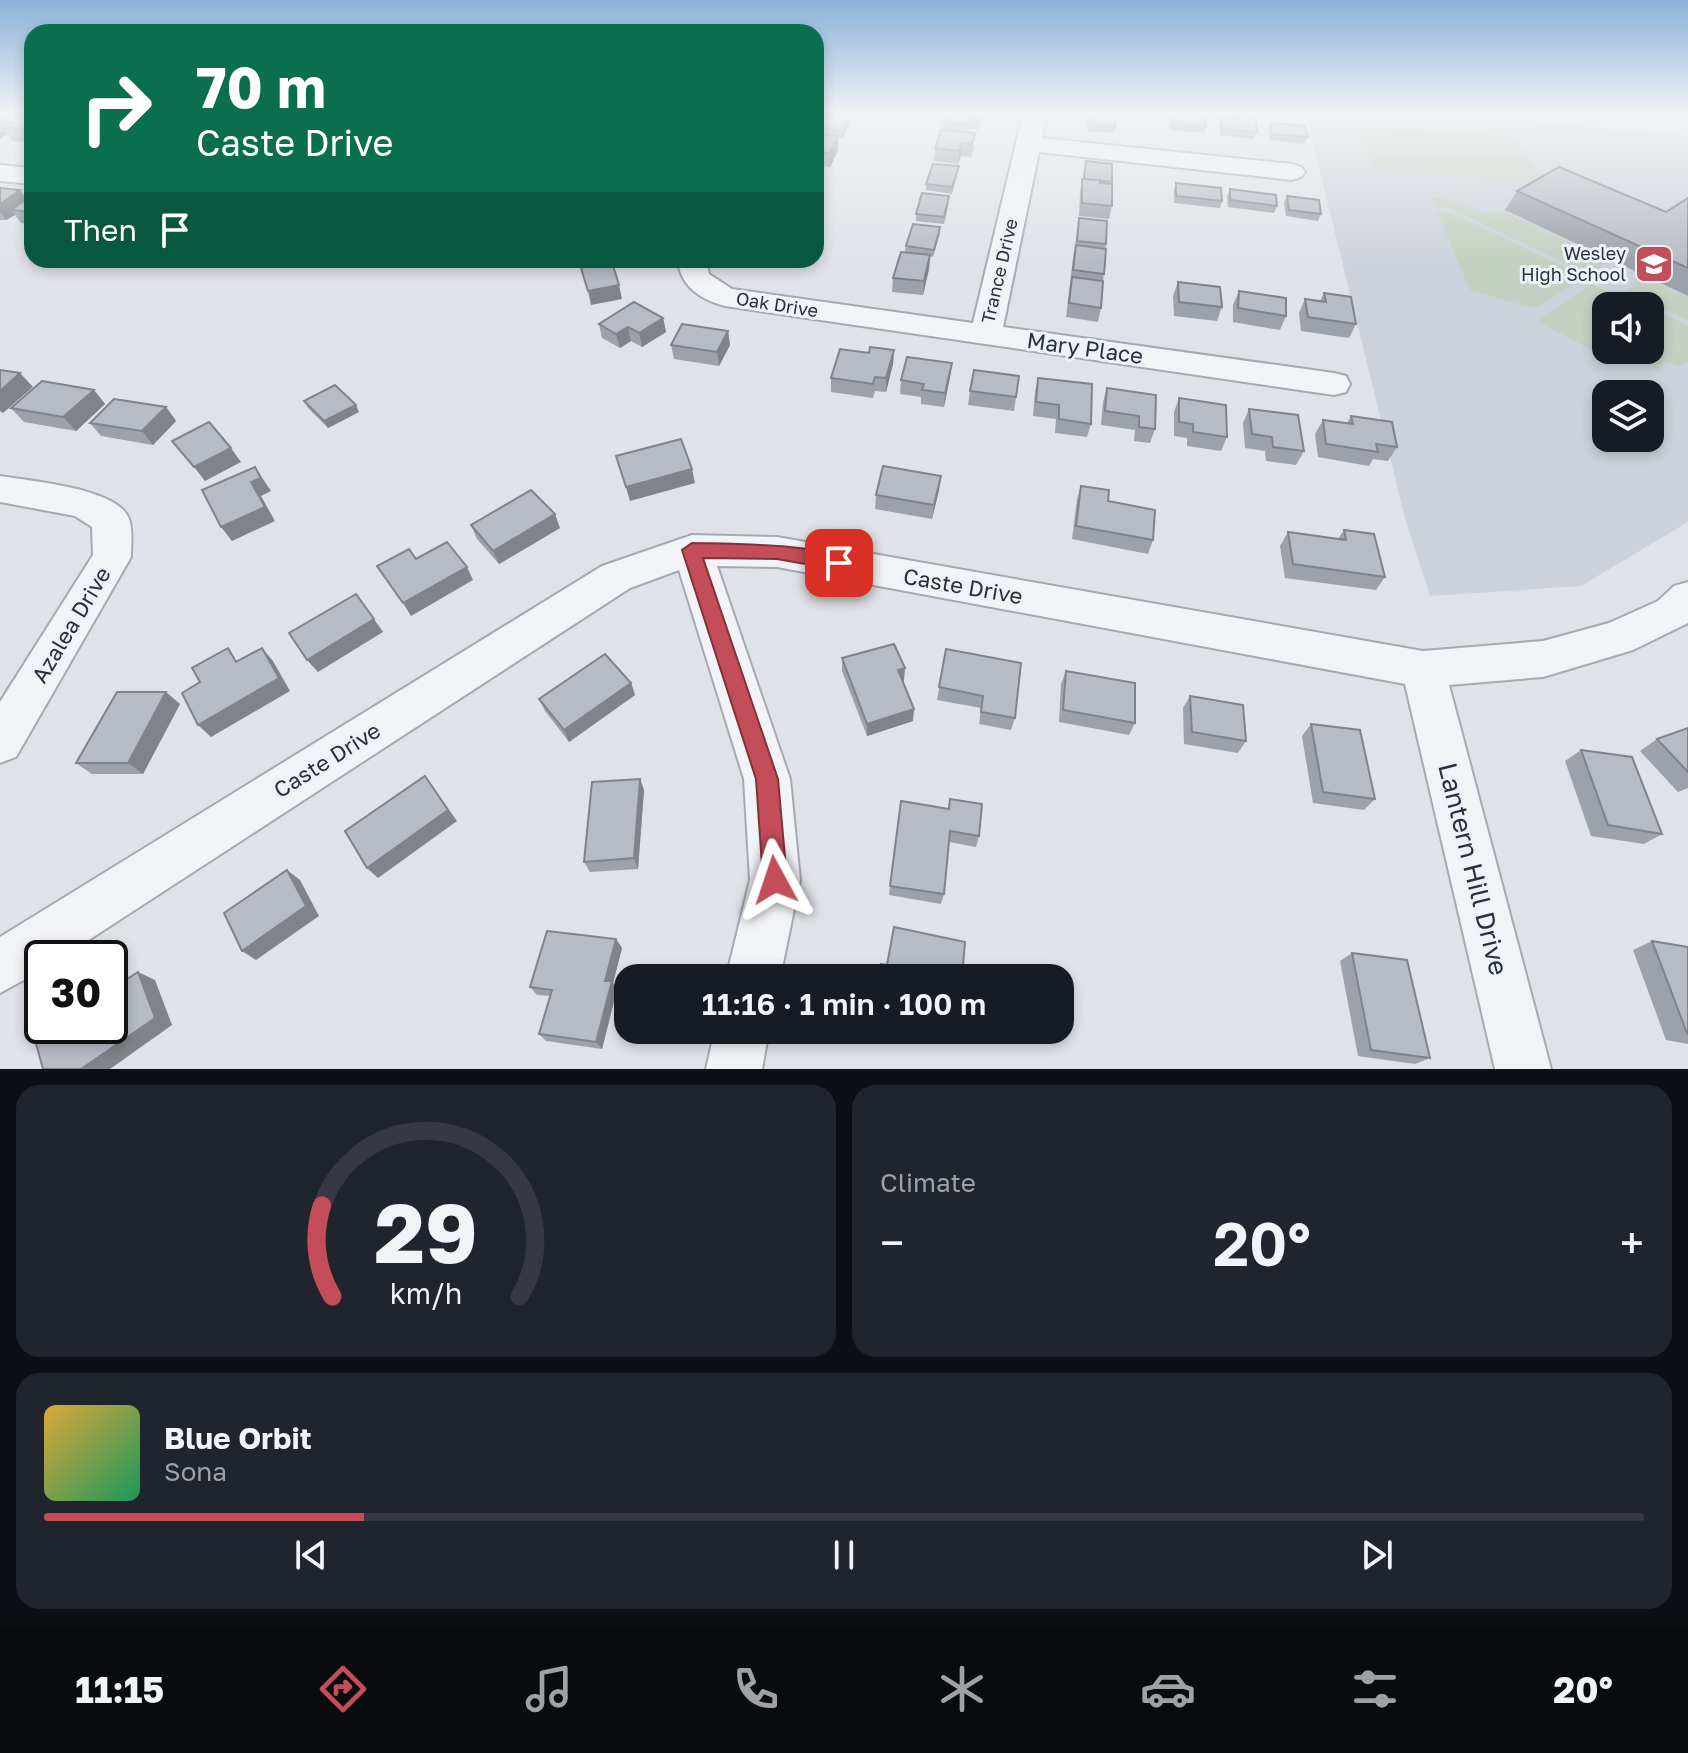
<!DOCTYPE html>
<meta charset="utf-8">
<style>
:root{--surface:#171b24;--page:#20242c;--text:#f1f3f6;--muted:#9ea1a6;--line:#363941;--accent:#c34d59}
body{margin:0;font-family:"Golos Text",sans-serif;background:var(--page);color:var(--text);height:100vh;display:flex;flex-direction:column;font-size:30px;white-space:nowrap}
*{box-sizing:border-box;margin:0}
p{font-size:26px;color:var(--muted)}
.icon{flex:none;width:44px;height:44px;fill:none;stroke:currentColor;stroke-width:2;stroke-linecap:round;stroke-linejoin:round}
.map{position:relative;height:1069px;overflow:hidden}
.drawer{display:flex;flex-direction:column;gap:16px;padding:16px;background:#0d0f14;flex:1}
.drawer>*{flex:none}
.banner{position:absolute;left:24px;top:24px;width:800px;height:244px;border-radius:24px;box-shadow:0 4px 12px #0003;background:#0b6e4f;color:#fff;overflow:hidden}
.buttons{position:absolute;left:1592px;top:292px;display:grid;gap:16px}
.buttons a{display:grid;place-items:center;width:72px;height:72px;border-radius:16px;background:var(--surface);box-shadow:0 4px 12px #0003;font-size:40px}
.speed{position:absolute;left:24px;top:940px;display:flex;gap:16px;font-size:40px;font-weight:700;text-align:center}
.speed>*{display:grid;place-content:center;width:104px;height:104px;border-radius:50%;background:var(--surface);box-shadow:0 4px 12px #0003;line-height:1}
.speed .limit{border:4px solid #111;border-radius:12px;background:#fff;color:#111}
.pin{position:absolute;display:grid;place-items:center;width:68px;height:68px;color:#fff;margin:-34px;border-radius:16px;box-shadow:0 4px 12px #0006}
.me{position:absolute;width:88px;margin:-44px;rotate:355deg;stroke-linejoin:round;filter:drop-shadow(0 0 6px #0008)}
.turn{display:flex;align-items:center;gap:28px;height:168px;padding:0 40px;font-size:36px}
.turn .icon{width:104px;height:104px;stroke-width:2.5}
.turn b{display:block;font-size:56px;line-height:68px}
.then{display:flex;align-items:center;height:76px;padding:0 40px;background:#0003;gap:16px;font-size:30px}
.big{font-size:60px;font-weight:600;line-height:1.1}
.drawer .widget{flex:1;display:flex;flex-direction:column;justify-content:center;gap:12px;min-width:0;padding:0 28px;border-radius:24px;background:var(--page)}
.drawer .dial{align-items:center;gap:0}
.dial svg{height:208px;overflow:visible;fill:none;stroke:var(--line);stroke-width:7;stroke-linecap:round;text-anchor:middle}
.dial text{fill:var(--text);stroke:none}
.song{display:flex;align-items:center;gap:24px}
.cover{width:96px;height:96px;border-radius:12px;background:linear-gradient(135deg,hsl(40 70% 55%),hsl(150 70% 35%))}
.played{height:8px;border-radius:4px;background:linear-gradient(90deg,var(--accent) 20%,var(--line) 20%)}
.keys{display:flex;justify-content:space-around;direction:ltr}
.heat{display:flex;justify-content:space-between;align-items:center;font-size:44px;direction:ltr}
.drawer .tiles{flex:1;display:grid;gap:16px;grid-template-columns:1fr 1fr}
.widget:last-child{grid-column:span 2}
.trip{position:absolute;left:614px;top:964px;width:460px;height:80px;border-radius:24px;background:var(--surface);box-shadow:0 4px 12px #0003;font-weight:600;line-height:80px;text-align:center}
.menu{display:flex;height:128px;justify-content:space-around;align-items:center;background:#090b0e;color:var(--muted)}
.menu .icon{width:56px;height:56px}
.menu .on{color:var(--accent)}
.menu b{font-size:36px;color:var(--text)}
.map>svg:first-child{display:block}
.built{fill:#cdd1d9;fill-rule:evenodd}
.green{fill:#c4d0c1}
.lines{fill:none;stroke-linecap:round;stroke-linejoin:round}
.street-casing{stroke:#a5a9b1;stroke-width:4}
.street{fill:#f2f3f6;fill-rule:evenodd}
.wall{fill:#9da1a9}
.shaded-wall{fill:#808389}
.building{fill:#b7bbc4;stroke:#808389;stroke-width:2}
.route{fill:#c34d59;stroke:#7f323a;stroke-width:2}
.labels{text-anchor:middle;stroke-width:6;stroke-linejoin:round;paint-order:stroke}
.far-poi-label{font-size:18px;fill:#29303d;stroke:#eef1f5;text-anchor:end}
.far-street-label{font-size:18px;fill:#29303d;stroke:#eef1f5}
.street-label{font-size:22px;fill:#29303d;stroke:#eef1f5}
.near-street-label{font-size:26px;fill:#29303d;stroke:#eef1f5}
</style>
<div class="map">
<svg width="1688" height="1069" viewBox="0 0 1688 1069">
<rect width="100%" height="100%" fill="#dfe2e7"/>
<!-- built -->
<path class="built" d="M1306,114H1462L1688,136V522L1581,586L1430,596L1405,518ZM1606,306H1650V350H1606ZM1606,394H1650V438H1606Z"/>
<!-- green -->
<g class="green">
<path d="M1356,126L1513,136L1543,182L1376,171Z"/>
<path d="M1431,197C1454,199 1483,219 1502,211L1609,261L1589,274L1451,209L1436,207Z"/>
<path d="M1437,211L1449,212L1585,277L1538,307H1529L1470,290Z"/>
<path d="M1644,277L1688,298V320L1625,291Z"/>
<path d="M1592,284L1611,293L1615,306H1606V350H1628L1613,361L1537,321Z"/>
<path d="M1650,308L1688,326V361L1680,367L1666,361L1655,370L1640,350H1650Z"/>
</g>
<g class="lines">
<defs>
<g id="street">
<path d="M1023,114H1047L1042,138L1292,164L1301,167L1305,172L1301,177L1292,180L1039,152L1003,327L1334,373L1346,376L1350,384L1346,392L1334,395L725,306C701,300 680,286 678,260H706L709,274L732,289L973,323Z"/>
<path d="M0,165L32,168V184L0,181Z"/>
<path d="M0,476C29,481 119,488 129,519C133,530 131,545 131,557L16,757L0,763V702L93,555L92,527L75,516L0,502Z"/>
<path d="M692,535L777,537L1423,651L1543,641L1609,623L1658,601L1674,586L1688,582V623L1633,650L1543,677L1449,685L1551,1069H1495L1405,684L777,567L717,566L790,779L800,880L780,978H726L750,880L744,779L679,570L630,588L61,958H42V970L0,993V937L602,566Z"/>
<path d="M715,1030H769L762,1069H706Z"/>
</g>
</defs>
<!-- street casing -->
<use href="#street" class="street-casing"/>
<!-- street -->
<use href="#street" class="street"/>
</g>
<!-- wall -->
<g class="wall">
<path d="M946,114H982L979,130L969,129L968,133L974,147L971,157L961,156L958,164L934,161L935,148L943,130Z"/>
<path d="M1088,114H1115V127L1114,133L1087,131Z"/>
<path d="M1171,114H1205L1206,127L1204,133L1170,130V119Z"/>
<path d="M1235,114L1257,132L1254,139L1220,135L1219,124L1221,117L1233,119Z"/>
<path d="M0,115L10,123L32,116V142L12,141L7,134L0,139Z"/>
<path d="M850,116V122L843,138L838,137V150L830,167L816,165V134H819V128Z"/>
<path d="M1270,123L1308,137L1305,144L1270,140L1268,129Z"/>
<path d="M1086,161L1112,164L1111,184L1112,206L1109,219L1079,216L1080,192Z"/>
<path d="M959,166L958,173L952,194L926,190V184Z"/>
<path d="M1176,183L1222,201L1220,208L1174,203V190Z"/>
<path d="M0,188L26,199L32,195V225L21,223L15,215L6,220H0Z"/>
<path d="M1230,189L1277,206L1274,213L1228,207L1227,196Z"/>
<path d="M1517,191L1666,212L1688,198V296L1505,210Z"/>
<path d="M1287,196L1321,214L1318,221L1286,216L1284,202Z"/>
<path d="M949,203L944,224L916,221V214Z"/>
<path d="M1079,218L1106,244L1101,308L1098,322L1066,317L1073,259Z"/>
<path d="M940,227V234L933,257L930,256L929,269L923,295L892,292L893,278L905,253L906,246Z"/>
<path d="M752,260H785L782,268L753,264Z"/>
<path d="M1178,282L1222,307L1217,321L1174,316L1173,296Z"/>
<path d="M1239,291L1286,316L1280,330L1233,322V305Z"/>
<path d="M1324,293L1356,324L1349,338L1301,331L1299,313L1305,299L1320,301Z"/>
<path d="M663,318L666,332L642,347L631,341L620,348L602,338L599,324Z"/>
<path d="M728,331L730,345L719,366L674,359L671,345Z"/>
<path d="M894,350L893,364L886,392L875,391L873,398L831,392V378Z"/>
<path d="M952,363L950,377L944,407L921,404V397L900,394L901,380Z"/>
<path d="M1038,378L1091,424L1087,437L1055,433L1056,419L1033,416L1035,392Z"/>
<path d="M1107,388L1155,429L1150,443L1134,441L1135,430L1101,425L1103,402Z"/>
<path d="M94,390L105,404L76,431L24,422L11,408Z"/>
<path d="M970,391L1016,397L1014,411L968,405Z"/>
<path d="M1179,398L1227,437L1221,451L1187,446V438L1174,436V412Z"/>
<path d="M304,401L359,412L328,428L308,408Z"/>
<path d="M166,407L176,421L153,445L101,436L90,423Z"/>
<path d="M1249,409L1304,451L1296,465L1266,461L1265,451L1245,448L1243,423Z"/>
<path d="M1351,416L1397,447L1388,461L1373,459L1369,466L1318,457L1315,434L1323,420L1347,423Z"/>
<path d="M1081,486L1108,501L1153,540L1148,554L1072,539L1077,499Z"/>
<path d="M939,490L932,519L875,509L876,495Z"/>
<path d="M471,525L560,528L499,564L477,539Z"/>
<path d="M1344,530L1385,577L1376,590L1285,578L1280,546L1288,532L1338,539Z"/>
<path d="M946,649L1015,718L1011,730L979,724L981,708L937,700Z"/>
<path d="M842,658L904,681H902L913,721L867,736L842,671Z"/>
<path d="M1066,671L1135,723L1129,735L1059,722L1061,684Z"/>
<path d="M631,683L635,695L569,742L545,711L539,699Z"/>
<path d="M1190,696L1246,741L1238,753L1184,744L1183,708Z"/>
<path d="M180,704L143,774H92L76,763Z"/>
<path d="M1311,724L1375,799L1364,810L1313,803L1302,736Z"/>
<path d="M1688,728V788L1678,792L1640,751L1657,739Z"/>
<path d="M1581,750L1662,834L1644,844L1591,836L1565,761Z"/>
<path d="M640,779L644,790L638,869L590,872L584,862Z"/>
<path d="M950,799L979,836L976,847L949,842L944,894L941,904L889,895L901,801L948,809Z"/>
<path d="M616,939L622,948L613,983L617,989L602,1049L546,1041L539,1034L550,996L537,995L530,987Z"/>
<path d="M1652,941L1688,947V1044L1666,1040L1633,950Z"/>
<path d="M965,942L961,978H879L887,965Z"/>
<path d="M1352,953L1430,1058L1415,1064L1358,1056L1340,961Z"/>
<path d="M896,1030H933L930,1038Z"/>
</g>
<!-- shaded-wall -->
<g class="shaded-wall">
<path d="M4,116L13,128H3L7,134L0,139V119Z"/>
<path d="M850,116V122L843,138V131Z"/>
<path d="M838,136V150L830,167L829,153Z"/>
<path d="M962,143L961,156L958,164L959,151Z"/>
<path d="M823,173V180L816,195V188Z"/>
<path d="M20,190L30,204L11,210L15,215L6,220L0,212V204Z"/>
<path d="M930,255L929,269L923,295L924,281Z"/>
<path d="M619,285L622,299L591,305L588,291Z"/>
<path d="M663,318L666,332L642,347L639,333Z"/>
<path d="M628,327L631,341L620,348L616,334Z"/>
<path d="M728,331L730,345L719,366L717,352Z"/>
<path d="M894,350L893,364L886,392V378Z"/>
<path d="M952,363L950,377L944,407L945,393Z"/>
<path d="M20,373L33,387L3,413L0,411V391Z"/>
<path d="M94,390L105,404L76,431L63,417Z"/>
<path d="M356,405L359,412L328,428L324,421Z"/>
<path d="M166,407L176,421L153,445L142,431Z"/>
<path d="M231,448L241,462L205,481L194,467Z"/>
<path d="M255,467L271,491L261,496L275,521L232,541L221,527L251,482Z"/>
<path d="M692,469L695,483L630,501L626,487Z"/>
<path d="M941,476L939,490L932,519L934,505Z"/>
<path d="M555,514L560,528L499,564L493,551Z"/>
<path d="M467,567L473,580L411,616L403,603Z"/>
<path d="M374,619L383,632L318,672L307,660Z"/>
<path d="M262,648L273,661L290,691L211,737L198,725Z"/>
<path d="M905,668L904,681L897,683L898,670Z"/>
<path d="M631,683L635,695L569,742L564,730Z"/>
<path d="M166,692L180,704L143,774L128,763Z"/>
<path d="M914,709L913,721L867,736V724Z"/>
<path d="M425,776L457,821L378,878L367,868Z"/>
<path d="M640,779L644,790L638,869L634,858Z"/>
<path d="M287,870L300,880L319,916L256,960L242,951Z"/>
<path d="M616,939L622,948L613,983L617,989L602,1049L596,1042L605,981Z"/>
<path d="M138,972L155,980L172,1025L110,1069H81Z"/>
</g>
<!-- building -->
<g class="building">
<path d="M826,114H839L850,116L843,131L819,128Z"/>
<path d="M946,114H981L980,117L970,116L968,125L943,122Z"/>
<path d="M1089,114H1115V127L1088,124Z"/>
<path d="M1172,114H1205L1206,127L1172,124Z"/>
<path d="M1235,114L1255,116L1257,132L1222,129L1221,117L1235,119Z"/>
<path d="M20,115L32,116V129L3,128Z"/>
<path d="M1270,123L1305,126L1308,137L1272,134Z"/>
<path d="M941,130L975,133L972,144L962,143L959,151L935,148Z"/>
<path d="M816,134L838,136L829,153L816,152Z"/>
<path d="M1086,161L1112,164V182L1084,179Z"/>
<path d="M933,164L959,166L952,187L926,184Z"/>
<path d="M1559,167L1666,212L1688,198V268L1517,191Z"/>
<path d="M816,172L823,173L816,188Z"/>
<path d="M1082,179L1100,180V183L1112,184V206L1082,203Z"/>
<path d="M1176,183L1221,188L1222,201L1176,196Z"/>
<path d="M0,188L20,190L0,204Z"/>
<path d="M1230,189L1276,195L1277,206L1230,200Z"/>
<path d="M922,193L949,196L944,217L916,214Z"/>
<path d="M32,195V212L11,210Z"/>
<path d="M1287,196L1319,200L1321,214L1289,210Z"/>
<path d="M1079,218L1107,221L1106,244L1077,241Z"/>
<path d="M913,224L940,227L934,250L906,246Z"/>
<path d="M1076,245L1106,249L1104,274L1073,270Z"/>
<path d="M901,252L930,255L924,281L893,278Z"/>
<path d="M612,262L619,285L588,291L581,268Z"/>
<path d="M1072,277L1103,281L1101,308L1069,303Z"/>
<path d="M1178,282L1220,287L1222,307L1179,302Z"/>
<path d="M1239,291L1286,298V316L1238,308Z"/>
<path d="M1324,293L1351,297L1356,324L1308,317L1305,299L1326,302Z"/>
<path d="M634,302L663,318L639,333L628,327L616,334L599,324Z"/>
<path d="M682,324L728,331L717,352L671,345Z"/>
<path d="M870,347L894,350L886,378L875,377L873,384L831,378L840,349L869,353Z"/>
<path d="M907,357L952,363L945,393L922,390L924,384L901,380Z"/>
<path d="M0,370L20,373L0,391Z"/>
<path d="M974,370L1019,376L1016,397L970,391Z"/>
<path d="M1038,378L1092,384L1091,424L1059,419V405L1036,402Z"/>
<path d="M42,381L94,390L63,417L11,408Z"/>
<path d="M335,385L356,405L324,421L304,401Z"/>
<path d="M1107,388L1156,395L1155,429L1139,427V416L1105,411Z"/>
<path d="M1179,398L1226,405L1227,437L1193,432V424L1179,422Z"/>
<path d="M114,399L166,407L142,431L90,423Z"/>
<path d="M1249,409L1298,415L1304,451L1273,447L1272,437L1252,434Z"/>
<path d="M1351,416L1392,422L1397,447L1376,444L1378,452L1326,444L1323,420L1353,424Z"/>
<path d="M209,422L231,448L194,467L172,441Z"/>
<path d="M681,439L692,469L626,487L616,456Z"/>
<path d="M883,466L941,476L934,505L876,495Z"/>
<path d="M255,467L261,478L251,482L265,507L221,527L202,490Z"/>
<path d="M1081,486L1109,490L1108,501L1155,510L1153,540L1076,526Z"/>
<path d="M531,490L555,514L493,551L471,525Z"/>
<path d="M1344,530L1374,534L1385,577L1293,564L1288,532L1346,540Z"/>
<path d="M447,542L467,567L403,603L377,566L409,549L416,559Z"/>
<path d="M356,594L374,619L307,660L289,633Z"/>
<path d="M894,644L905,668L898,670L914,709L867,724L842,658Z"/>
<path d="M228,648L236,662L262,648L279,678L198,725L182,693L200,682L192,668Z"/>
<path d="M946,649L1021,663L1015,718L981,712L983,696L939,687Z"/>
<path d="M605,654L631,683L564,730L539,699Z"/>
<path d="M1066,671L1135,683V723L1063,710Z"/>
<path d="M117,692H166L128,763H76Z"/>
<path d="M1190,696L1243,705L1246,741L1192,732Z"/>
<path d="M1311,724L1360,730L1375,799L1323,792Z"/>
<path d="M1688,728V772L1657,739Z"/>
<path d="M1581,750L1632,757L1662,834L1608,825Z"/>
<path d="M425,776L448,810L367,868L345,831Z"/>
<path d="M640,779L634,858L584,862L592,782Z"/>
<path d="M950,799L982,804L979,836L950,831L944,894L890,886L901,801L949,809Z"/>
<path d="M287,870L306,906L242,951L224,913Z"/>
<path d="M894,927L965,942L962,976L940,972L939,978H879L881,964L887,965Z"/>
<path d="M547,931L616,939L605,981H612L596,1042L539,1034L552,990L530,987Z"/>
<path d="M1652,941L1688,947V1034L1687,1033Z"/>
<path d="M1352,953L1407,960L1430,1058L1371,1050Z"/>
<path d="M138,972L155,1018L81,1069H43L35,1040L57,1026H110V990Z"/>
</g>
<!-- sky -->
<linearGradient id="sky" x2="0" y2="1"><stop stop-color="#8ab2da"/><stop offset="0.43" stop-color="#f1f2f4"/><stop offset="1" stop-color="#f1f2f4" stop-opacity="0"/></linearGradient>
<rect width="1688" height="264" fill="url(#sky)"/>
<!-- route -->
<path class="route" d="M692,543C718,544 836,543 848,563L839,570L777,559L703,558L778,779L787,880L783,889L775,892L766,889L763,880L756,779L682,550Z"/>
<!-- icons -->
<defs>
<symbol id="school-square" viewBox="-11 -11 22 22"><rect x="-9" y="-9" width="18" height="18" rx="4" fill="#c34d59" stroke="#eef1f5"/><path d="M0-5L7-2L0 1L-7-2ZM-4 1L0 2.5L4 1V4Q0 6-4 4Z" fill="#fff"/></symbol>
</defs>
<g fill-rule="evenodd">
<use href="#school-square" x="1632" y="242" width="44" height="44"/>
</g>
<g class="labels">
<!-- far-poi labels -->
<g class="far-poi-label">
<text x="1626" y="260">Wesley<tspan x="1626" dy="21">High School</tspan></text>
</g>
<!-- far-street labels -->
<g class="far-street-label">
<text transform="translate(1000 271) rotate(-77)" y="6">Trance Drive</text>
<text transform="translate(777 305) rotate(9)" y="6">Oak Drive</text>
</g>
<!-- street labels -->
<g class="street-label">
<text transform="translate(1085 348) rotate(8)" y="8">Mary Place</text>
<text transform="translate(963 586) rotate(10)" y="8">Caste Drive</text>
<text transform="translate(71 625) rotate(-59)" y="8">Azalea Drive</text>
<text transform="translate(327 760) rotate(-32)" y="8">Caste Drive</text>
</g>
<!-- near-street labels -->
<g class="near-street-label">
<text transform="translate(1473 869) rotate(76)" y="9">Lantern Hill Drive</text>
</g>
</g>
</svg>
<div class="buttons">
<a><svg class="icon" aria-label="sound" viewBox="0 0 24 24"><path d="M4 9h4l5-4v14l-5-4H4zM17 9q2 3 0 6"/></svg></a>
<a><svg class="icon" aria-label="layers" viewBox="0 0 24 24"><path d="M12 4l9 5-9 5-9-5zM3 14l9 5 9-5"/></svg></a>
</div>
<div class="speed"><div class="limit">30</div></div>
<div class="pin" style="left:839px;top:563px;background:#d93025"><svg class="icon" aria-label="arrive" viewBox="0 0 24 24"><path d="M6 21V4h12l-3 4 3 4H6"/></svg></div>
<svg class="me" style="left:775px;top:880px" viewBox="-20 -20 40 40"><path d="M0-17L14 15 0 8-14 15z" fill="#c34d59" stroke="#fff" stroke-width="4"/></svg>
<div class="trip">11:16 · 1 min · 100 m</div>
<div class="banner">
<div class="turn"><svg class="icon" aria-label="right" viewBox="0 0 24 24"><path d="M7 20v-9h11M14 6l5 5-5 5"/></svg><div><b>70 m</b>Caste Drive</div></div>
<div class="then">Then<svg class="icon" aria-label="arrive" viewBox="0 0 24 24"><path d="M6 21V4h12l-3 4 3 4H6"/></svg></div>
</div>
</div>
<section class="drawer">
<div class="tiles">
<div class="widget dial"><svg viewBox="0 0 100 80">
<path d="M14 69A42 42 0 1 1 86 69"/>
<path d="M14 69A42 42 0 0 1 10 34" stroke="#c34d59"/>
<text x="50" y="56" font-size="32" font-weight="700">29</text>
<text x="50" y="72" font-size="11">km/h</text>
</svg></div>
<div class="widget"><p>Climate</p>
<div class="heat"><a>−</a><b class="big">20°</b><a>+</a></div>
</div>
<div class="widget">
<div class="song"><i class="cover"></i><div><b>Blue Orbit</b><p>Sona</p></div></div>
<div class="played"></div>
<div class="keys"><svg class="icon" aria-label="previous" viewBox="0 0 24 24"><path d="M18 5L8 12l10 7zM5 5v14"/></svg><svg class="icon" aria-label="pause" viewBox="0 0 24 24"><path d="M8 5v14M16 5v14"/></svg><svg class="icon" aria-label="next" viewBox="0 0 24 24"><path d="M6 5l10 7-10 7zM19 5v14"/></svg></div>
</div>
</div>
</section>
<nav class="menu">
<b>11:15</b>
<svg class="icon on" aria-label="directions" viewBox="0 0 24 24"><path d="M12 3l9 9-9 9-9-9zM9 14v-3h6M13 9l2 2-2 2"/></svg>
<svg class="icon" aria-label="music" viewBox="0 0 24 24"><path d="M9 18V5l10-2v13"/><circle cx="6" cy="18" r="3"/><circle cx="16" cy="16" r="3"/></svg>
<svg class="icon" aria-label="phone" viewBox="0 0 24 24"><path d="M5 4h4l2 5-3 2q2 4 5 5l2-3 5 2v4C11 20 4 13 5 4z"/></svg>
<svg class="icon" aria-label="climate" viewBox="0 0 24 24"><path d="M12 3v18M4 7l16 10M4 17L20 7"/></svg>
<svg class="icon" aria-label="car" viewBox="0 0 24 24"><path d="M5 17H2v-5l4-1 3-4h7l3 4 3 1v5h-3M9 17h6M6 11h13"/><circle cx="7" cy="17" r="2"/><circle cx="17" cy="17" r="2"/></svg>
<svg class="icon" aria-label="filters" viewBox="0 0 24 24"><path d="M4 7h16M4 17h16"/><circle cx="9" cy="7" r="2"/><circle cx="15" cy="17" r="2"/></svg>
<b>20°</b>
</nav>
